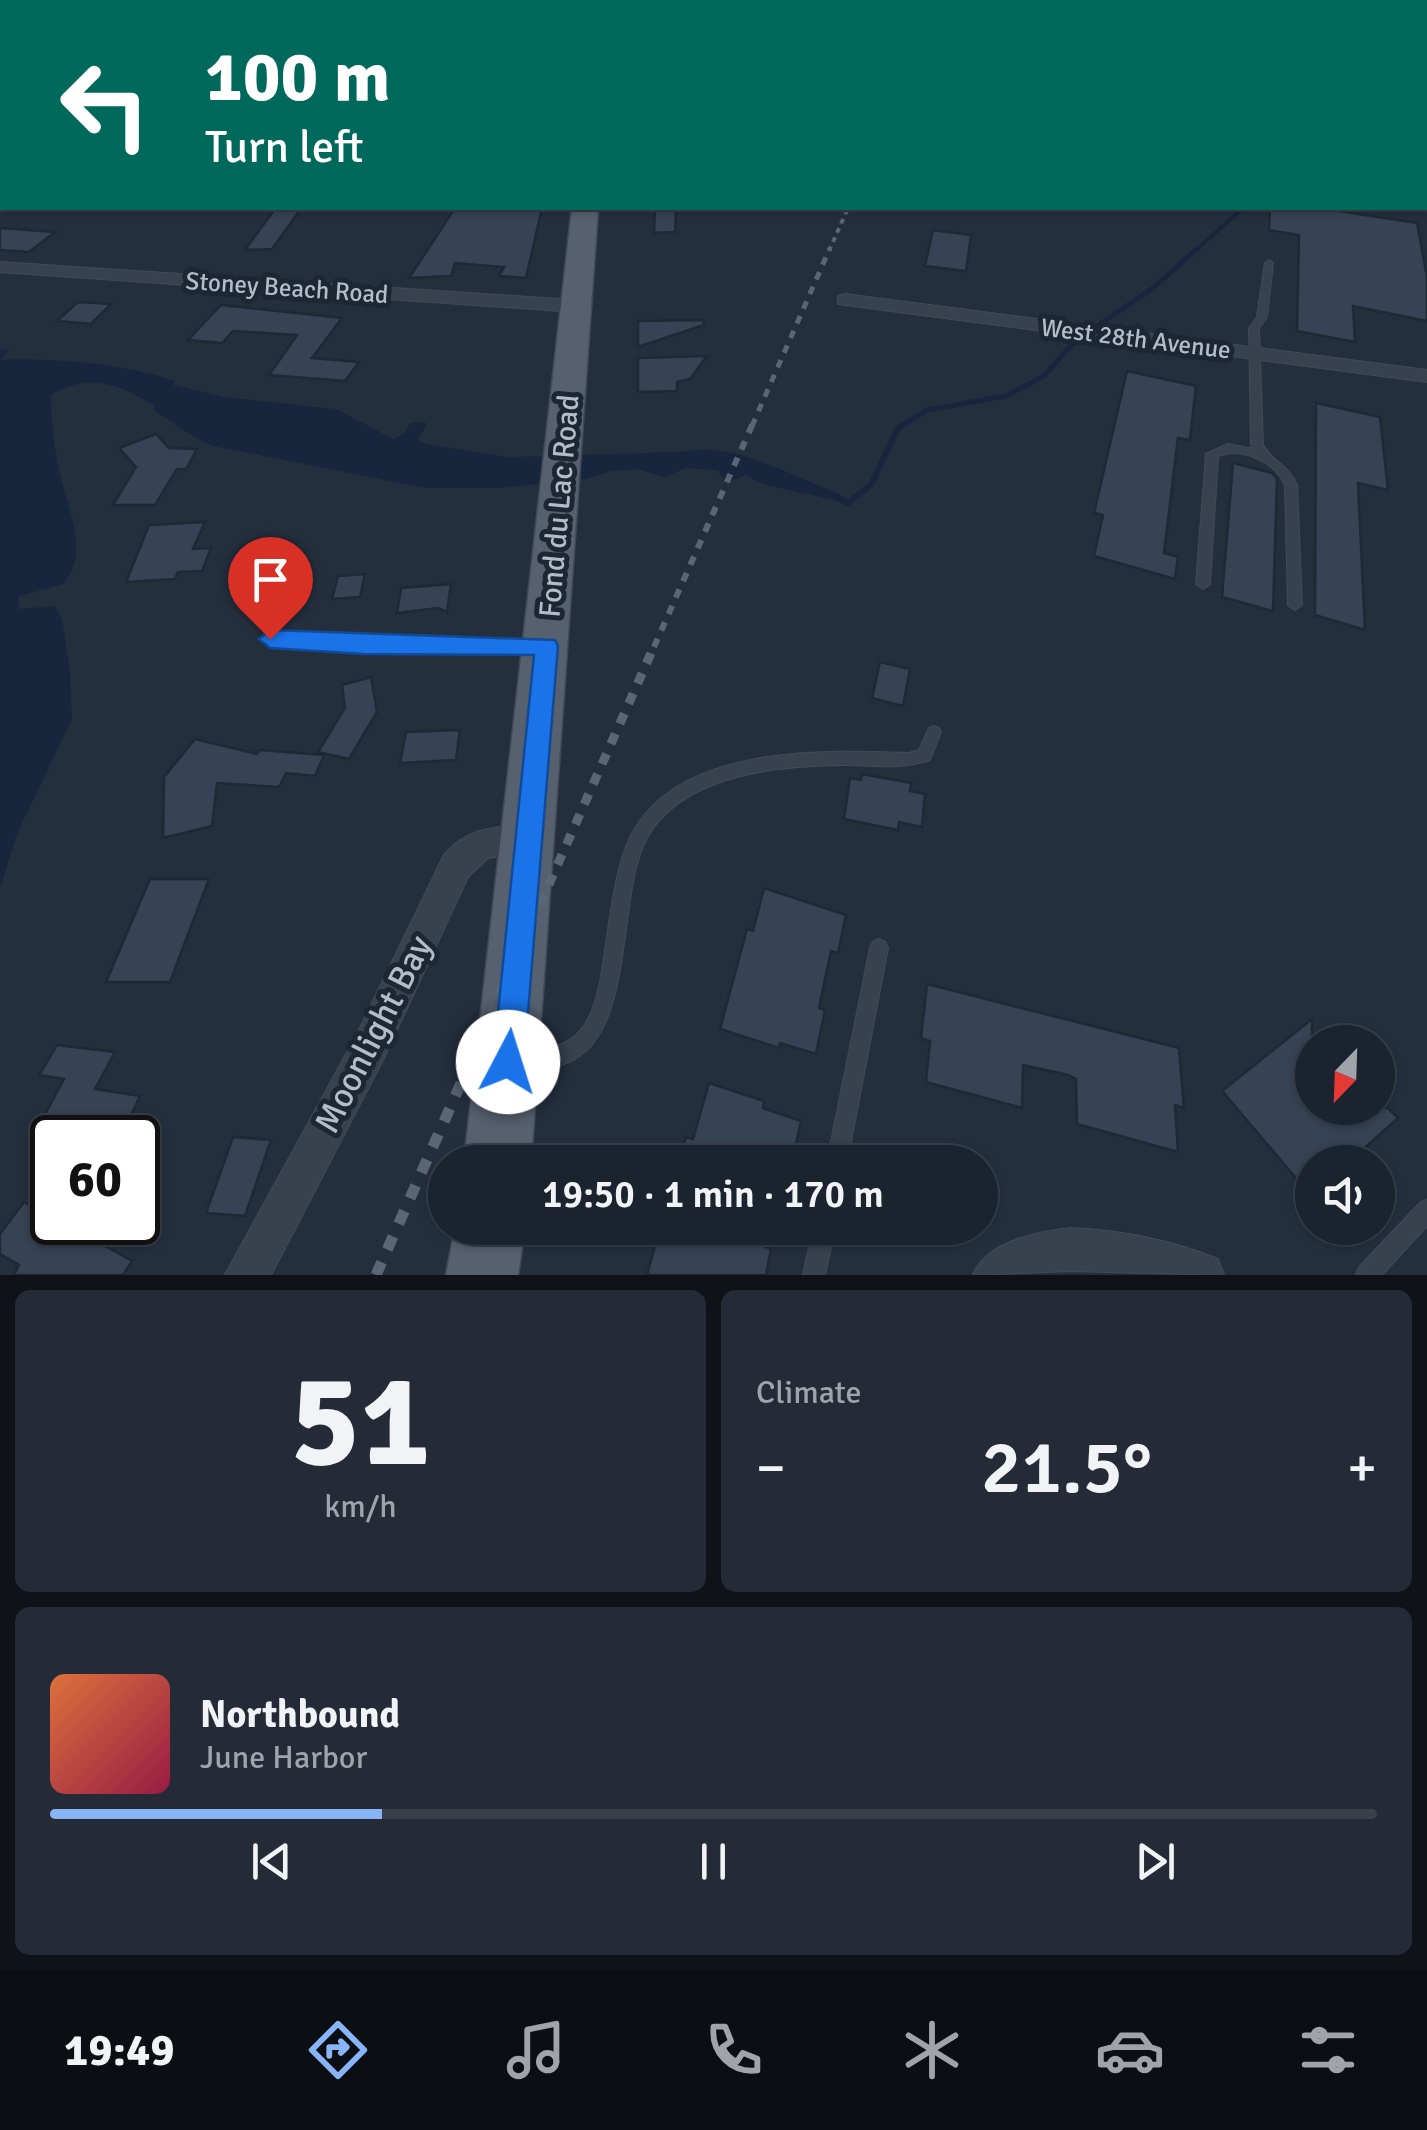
<!DOCTYPE html>
<meta charset="utf-8">
<style>
:root{--surface:#1b232e;--page:#242b36;--text:#f1f3f6;--muted:#a0a4aa;--line:#39404a;--accent:#8ab4f8}
body{margin:0;font-family:Signika,sans-serif;background:var(--page);color:var(--text);height:100vh;display:flex;flex-direction:column;font-size:38px;white-space:nowrap}
*{box-sizing:border-box;margin:0}
p{font-size:32px;color:var(--muted)}
.icon{flex:none;width:55px;height:55px;fill:none;stroke:currentColor;stroke-width:2;stroke-linecap:round;stroke-linejoin:round}
.map{position:relative;height:1275px;overflow:hidden}
.panel{display:flex;flex-direction:column;gap:15px;padding:15px;background:#0f1319;flex:1}
.panel>*{flex:none}
.banner{position:absolute;left:0px;top:0px;width:1428px;height:210px;box-shadow:0 2px 8px #0004,0 0 0 2px var(--line);background:#00695c;color:#fff;overflow:hidden}
.needle{width:65px;rotate:203deg}
.buttons{position:absolute;left:1295px;top:1025px;display:grid;gap:20px}
.buttons a{display:grid;place-items:center;width:100px;height:100px;border-radius:50%;background:var(--surface);box-shadow:0 2px 8px #0004,0 0 0 2px var(--line);font-size:50px}
.speed{position:absolute;left:30px;top:1115px;display:flex;gap:20px;font-size:50px;font-weight:700;text-align:center}
.speed>*{display:grid;place-content:center;width:130px;height:130px;border-radius:50%;background:var(--surface);box-shadow:0 2px 8px #0004,0 0 0 2px var(--line);line-height:1}
.speed .limit{border:5px solid #111;border-radius:15px;background:#fff;color:#111}
.pin{position:absolute;display:grid;place-items:center;width:85px;height:85px;color:#fff;margin:-102px -42px;border-radius:50% 50% 50% 0;rotate:-45deg;box-shadow:0 0 10px #0007}
.pin .icon{rotate:45deg}
.me{position:absolute;width:110px;margin:-55px;rotate:5deg;stroke-linejoin:round;filter:drop-shadow(0 0 8px #0008)}
.turn{display:flex;align-items:center;gap:35px;height:210px;padding:0 40px;font-size:45px}
.turn .icon{width:130px;height:130px;stroke-width:2.5}
.turn b{display:block;font-size:70px;line-height:85px}
.big{font-size:75px;font-weight:600;line-height:1.1}
.panel .widget{flex:1;display:flex;flex-direction:column;justify-content:center;gap:15px;min-width:0;padding:0 35px;border-radius:15px;background:var(--page)}
.panel .dial{align-items:center;gap:0}
.dial b{font-size:130px;line-height:1}
.song{display:flex;align-items:center;gap:30px}
.cover{width:120px;height:120px;border-radius:15px;background:linear-gradient(135deg,hsl(20 70% 55%),hsl(340 70% 35%))}
.played{height:10px;border-radius:5px;background:linear-gradient(90deg,var(--accent) 25%,var(--line) 25%)}
.keys{display:flex;justify-content:space-around;direction:ltr}
.heat{display:flex;justify-content:space-between;align-items:center;font-size:55px;direction:ltr}
.panel .tiles{flex:1;display:grid;gap:15px;grid-template-columns:1fr 1fr}
.widget:last-child{grid-column:span 2}
.trip{position:absolute;left:428px;top:1145px;width:570px;height:100px;border-radius:50px;background:var(--surface);box-shadow:0 2px 8px #0004,0 0 0 2px var(--line);font-weight:600;line-height:100px;text-align:center}
.tab-bar{display:flex;height:160px;justify-content:space-around;align-items:center;background:#0b0e12;color:var(--muted)}
.tab-bar .icon{width:70px;height:70px}
.tab-bar .active{color:var(--accent)}
.tab-bar b{font-size:45px;color:var(--text)}
.map>svg:first-child{display:block}
.water{fill:#17263c}
.lines{fill:none;stroke-linecap:round;stroke-linejoin:round}
.stream-far2{stroke:#17263c;stroke-width:4}
.stream-far1{stroke:#17263c;stroke-width:5}
.stream{stroke:#17263c;stroke-width:6}
.building{fill:#364354;stroke:#1f2835;stroke-width:2.5}
.service-casing{stroke:#414a57;stroke-width:2}
.minor-casing{stroke:#414a57;stroke-width:2}
.primary-casing{stroke:#414a57;stroke-width:3}
.service{fill:#38414e;fill-rule:evenodd}
.minor{fill:#38414e;fill-rule:evenodd}
.primary{fill:#56606e;fill-rule:evenodd}
.rail-far4{stroke:#5a6575;stroke-width:4;stroke-dasharray:5 5;stroke-linecap:butt}
.rail-far3{stroke:#5a6575;stroke-width:5;stroke-dasharray:8 8;stroke-linecap:butt}
.rail-far2{stroke:#5a6575;stroke-width:6;stroke-dasharray:9 9;stroke-linecap:butt}
.rail-far1{stroke:#5a6575;stroke-width:9;stroke-dasharray:11 11;stroke-linecap:butt}
.rail{stroke:#5a6575;stroke-width:11;stroke-dasharray:14 14;stroke-linecap:butt}
.route{fill:#1a73e8;stroke:#114b97;stroke-width:2.5}
.labels{text-anchor:middle;stroke-width:10;stroke-linejoin:round;paint-order:stroke}
.far-street-label{font-size:25px;fill:#b4bcc9;stroke:#1d2633}
.street-label{font-size:30px;fill:#b4bcc9;stroke:#1d2633}
.near-street-label{font-size:35px;fill:#b4bcc9;stroke:#1d2633}
</style>
<div class="map">
<svg width="1427" height="1275" viewBox="0 0 1427 1275">
<rect width="100%" height="100%" fill="#242f3e"/>
<!-- water -->
<path class="water" d="M2,349L9,350L1,360C59,358 119,363 175,381L173,385L225,397L336,409L393,439L404,434L411,422L427,423L418,440L426,444L507,457L681,452C735,441 789,475 839,494L848,503L762,484L746,475L726,483L718,470L685,468L665,477L637,469L612,471L586,479L500,488H426L213,446C191,437 174,423 154,410V406C120,383 87,373 51,395C51,420 54,449 60,473C67,509 91,552 63,584L19,596V609L55,606L62,619L70,671L72,719L17,834L0,889V351Z"/>
<g class="lines">
<!-- stream-far2 -->
<path class="stream-far2" d="M1195,251L1243,208"/>
<!-- stream-far1 -->
<path class="stream-far1" d="M902,426L927,410L1006,396L1044,376L1074,342L1153,288L1198,248"/>
<!-- stream -->
<path class="stream" d="M840,499L848,503L871,485L898,428L906,423"/>
</g>
<!-- building -->
<g class="building">
<path d="M455,208H542L526,278L499,276L504,267L455,263L451,276L409,278Z"/>
<path d="M655,208H676L675,232L654,233Z"/>
<path d="M1270,208H1320L1417,223L1427,277V321L1353,306L1355,342L1297,331L1299,235L1269,230Z"/>
<path d="M274,210H300L272,249L245,250Z"/>
<path d="M0,228L55,232L29,252L0,250Z"/>
<path d="M933,230L971,235L966,271L925,266Z"/>
<path d="M78,302L111,304L91,324L57,321Z"/>
<path d="M221,305L342,318L312,358L359,362L345,381L269,375L297,335L233,331L222,343L188,340Z"/>
<path d="M703,320L704,325L638,347V321Z"/>
<path d="M707,356L690,379L677,382V391L638,392V358Z"/>
<path d="M1127,371L1196,386L1190,440L1178,438L1164,553L1178,557L1175,579L1094,556L1103,515L1094,513Z"/>
<path d="M1316,403L1380,417L1388,490L1358,483L1365,630L1315,615Z"/>
<path d="M156,434L169,448L197,449L186,469H177L155,505H113L136,467L119,448Z"/>
<path d="M1233,463L1272,473L1277,479L1273,611L1222,597Z"/>
<path d="M205,522L193,549L211,548L202,571L178,572L175,579L126,582L149,525Z"/>
<path d="M365,574L360,597L332,599L338,576Z"/>
<path d="M451,584L447,612L438,608L397,613L401,588Z"/>
<path d="M880,662L910,669L903,706L872,698Z"/>
<path d="M371,677L377,712L349,759L318,752L345,708L342,685Z"/>
<path d="M460,730L456,760L400,763L406,732Z"/>
<path d="M195,739L257,754L260,750L324,755L315,776L286,773L279,787L217,783L212,826L163,838L164,777Z"/>
<path d="M862,774L911,783L910,791L925,794L922,827L899,822L898,830L844,819L850,778L861,780Z"/>
<path d="M150,879H209L170,982H106Z"/>
<path d="M764,888L846,915L838,953L831,951L819,1008L825,1010L816,1054L780,1043L779,1048L720,1029L747,929L753,931Z"/>
<path d="M927,984L1179,1048L1184,1108L1175,1105L1178,1152L1077,1124L1076,1079L1068,1075L1023,1065L1022,1108L926,1082L930,1041L921,1038Z"/>
<path d="M1312,1019V1108H1388L1398,1118L1349,1162H1312V1197L1222,1091Z"/>
<path d="M57,1045L115,1052L95,1089L140,1096L120,1138H32L64,1079L39,1075Z"/>
<path d="M709,1083L764,1101L763,1108L801,1121L792,1162H770L750,1156L748,1162H679L686,1137L693,1139Z"/>
<path d="M233,1137L271,1140L245,1216L206,1213Z"/>
<path d="M24,1202L52,1218V1222H62L132,1261L123,1275H14L19,1265L0,1254V1234Z"/>
<path d="M660,1228H769L764,1246L771,1249L766,1275H647Z"/>
</g>
<g class="lines">
<defs>
<g id="service">
<rect x="1425" y="34" width="2" height="4"/>
<rect x="1425" y="171" width="2" height="13"/>
<rect x="1425" y="198" width="2" height="4"/>
<path d="M1269,260L1273,263L1267,317L1259,328L1263,445C1272,461 1290,467 1297,485L1302,605L1295,610L1288,605L1285,485C1274,461 1242,447 1218,456L1210,584L1203,589L1196,584L1206,454L1228,444L1253,449L1251,445L1249,328L1257,317L1265,263Z"/>
<path d="M295,550L301,555L278,634L364,640L541,641L546,642L548,646L546,650L541,651L364,650L265,643L263,639L289,555Z"/>
<path d="M934,726L939,728L941,732L930,760C901,770 878,765 847,765C782,765 683,773 647,838C614,897 639,1052 555,1066C543,1068 529,1071 517,1067L514,1060L517,1053C541,1044 560,1053 580,1031C601,1008 604,953 609,923C614,892 619,855 635,828C686,745 825,750 909,753L919,750L929,728Z"/>
<path d="M879,939L885,942L888,948L847,1162H827L870,948L873,942Z"/>
<path d="M1427,1199V1226L1382,1275H1356L1359,1267L1420,1203Z"/>
<path d="M813,1228H835L825,1275H803Z"/>
</g>
<g id="minor">
<path d="M465,0H491L493,2H467Z"/>
<path d="M0,33L2,34V40L0,41Z"/>
<path d="M0,262L575,300L584,306L575,312L0,272Z"/>
<path d="M845,294L1427,370V382L838,304V296Z"/>
<path d="M529,825L541,829L545,840L541,851L488,858L468,877L383,1060L271,1275H225L357,1034L444,855C466,828 496,826 529,825Z"/>
<path d="M1070,1228C1120,1230 1171,1240 1218,1259L1224,1275L1070,1271L973,1275C987,1241 1037,1232 1070,1228Z"/>
</g>
<g id="primary">
<rect x="604" y="0" width="18" height="2"/>
<path d="M572,208H598L531,1162H464Z"/>
<path d="M455,1228H525L518,1275H446Z"/>
</g>
</defs>
<!-- service casing -->
<use href="#service" class="service-casing"/>
<!-- minor casing -->
<use href="#minor" class="minor-casing"/>
<!-- primary casing -->
<use href="#primary" class="primary-casing"/>
<!-- service -->
<use href="#service" class="service"/>
<!-- minor -->
<use href="#minor" class="minor"/>
<!-- primary -->
<use href="#primary" class="primary"/>
<!-- rail-far4 -->
<path class="rail-far4" d="M829,251L848,208"/>
<!-- rail-far3 -->
<path class="rail-far3" d="M752,426L830,248"/>
<!-- rail-far2 -->
<path class="rail-far2" d="M654,647L753,423"/>
<!-- rail-far1 -->
<path class="rail-far1" d="M531,925L655,644"/>
<!-- rail -->
<path class="rail" d="M376,1275L532,923"/>
</g>
<!-- route -->
<path class="route" d="M270,630L555,640L558,646L524,1062L520,1073L508,1078L497,1073L493,1062L534,655L364,654L270,648L259,639Z"/>
<g class="labels">
<!-- far-street labels -->
<g class="far-street-label">
<text transform="translate(287 287) rotate(4)" y="9">Stoney Beach Road</text>
<text transform="translate(1136 338) rotate(7)" y="9">West 28th Avenue</text>
</g>
<!-- street labels -->
<g class="street-label">
<text transform="translate(559 506) rotate(-85)" y="10">Fond du Lac Road</text>
</g>
<!-- near-street labels -->
<g class="near-street-label">
<text transform="translate(373 1034) rotate(-63)" y="12">Moonlight Bay</text>
</g>
</g>
</svg>
<div class="buttons">
<a><svg class="needle" viewBox="-14 -14 28 28"><path d="M0-13l5 13h-10z" fill="#e53935"/><path d="M0 13l5-13h-10z" fill="#a0a4aa"/></svg></a>
<a><svg class="icon" aria-label="sound" viewBox="0 0 24 24"><path d="M4 9h4l5-4v14l-5-4H4zM17 9q2 3 0 6"/></svg></a>
</div>
<div class="speed"><div class="limit">60</div></div>
<div class="pin" style="left:270px;top:639px;background:#d93025"><svg class="icon" aria-label="arrive" viewBox="0 0 24 24"><path d="M6 21V4h12l-3 4 3 4H6"/></svg></div>
<svg class="me" style="left:508px;top:1062px" viewBox="-20 -20 40 40"><circle r="19" fill="#fff"/><path d="M0-13L10 11 0 6-10 11z" fill="#1a73e8"/></svg>
<div class="trip">19:50 · 1 min · 170 m</div>
<div class="banner">
<div class="turn"><svg class="icon" aria-label="left" viewBox="0 0 24 24"><path d="M17 20v-9H6M10 6l-5 5 5 5"/></svg><div><b>100 m</b>Turn left</div></div>
</div>
</div>
<section class="panel">
<div class="tiles">
<div class="widget dial"><b>51</b><p>km/h</p></div>
<div class="widget"><p>Climate</p>
<div class="heat"><a>−</a><b class="big">21.5°</b><a>+</a></div>
</div>
<div class="widget">
<div class="song"><i class="cover"></i><div><b>Northbound</b><p>June Harbor</p></div></div>
<div class="played"></div>
<div class="keys"><svg class="icon" aria-label="previous" viewBox="0 0 24 24"><path d="M18 5L8 12l10 7zM5 5v14"/></svg><svg class="icon" aria-label="pause" viewBox="0 0 24 24"><path d="M8 5v14M16 5v14"/></svg><svg class="icon" aria-label="next" viewBox="0 0 24 24"><path d="M6 5l10 7-10 7zM19 5v14"/></svg></div>
</div>
</div>
</section>
<nav class="tab-bar">
<b>19:49</b>
<svg class="icon active" aria-label="directions" viewBox="0 0 24 24"><path d="M12 3l9 9-9 9-9-9zM9 14v-3h6M13 9l2 2-2 2"/></svg>
<svg class="icon" aria-label="music" viewBox="0 0 24 24"><path d="M9 18V5l10-2v13"/><circle cx="6" cy="18" r="3"/><circle cx="16" cy="16" r="3"/></svg>
<svg class="icon" aria-label="phone" viewBox="0 0 24 24"><path d="M5 4h4l2 5-3 2q2 4 5 5l2-3 5 2v4C11 20 4 13 5 4z"/></svg>
<svg class="icon" aria-label="climate" viewBox="0 0 24 24"><path d="M12 3v18M4 7l16 10M4 17L20 7"/></svg>
<svg class="icon" aria-label="car" viewBox="0 0 24 24"><path d="M5 17H2v-5l4-1 3-4h7l3 4 3 1v5h-3M9 17h6M6 11h13"/><circle cx="7" cy="17" r="2"/><circle cx="17" cy="17" r="2"/></svg>
<svg class="icon" aria-label="filters" viewBox="0 0 24 24"><path d="M4 7h16M4 17h16"/><circle cx="9" cy="7" r="2"/><circle cx="15" cy="17" r="2"/></svg>
</nav>
